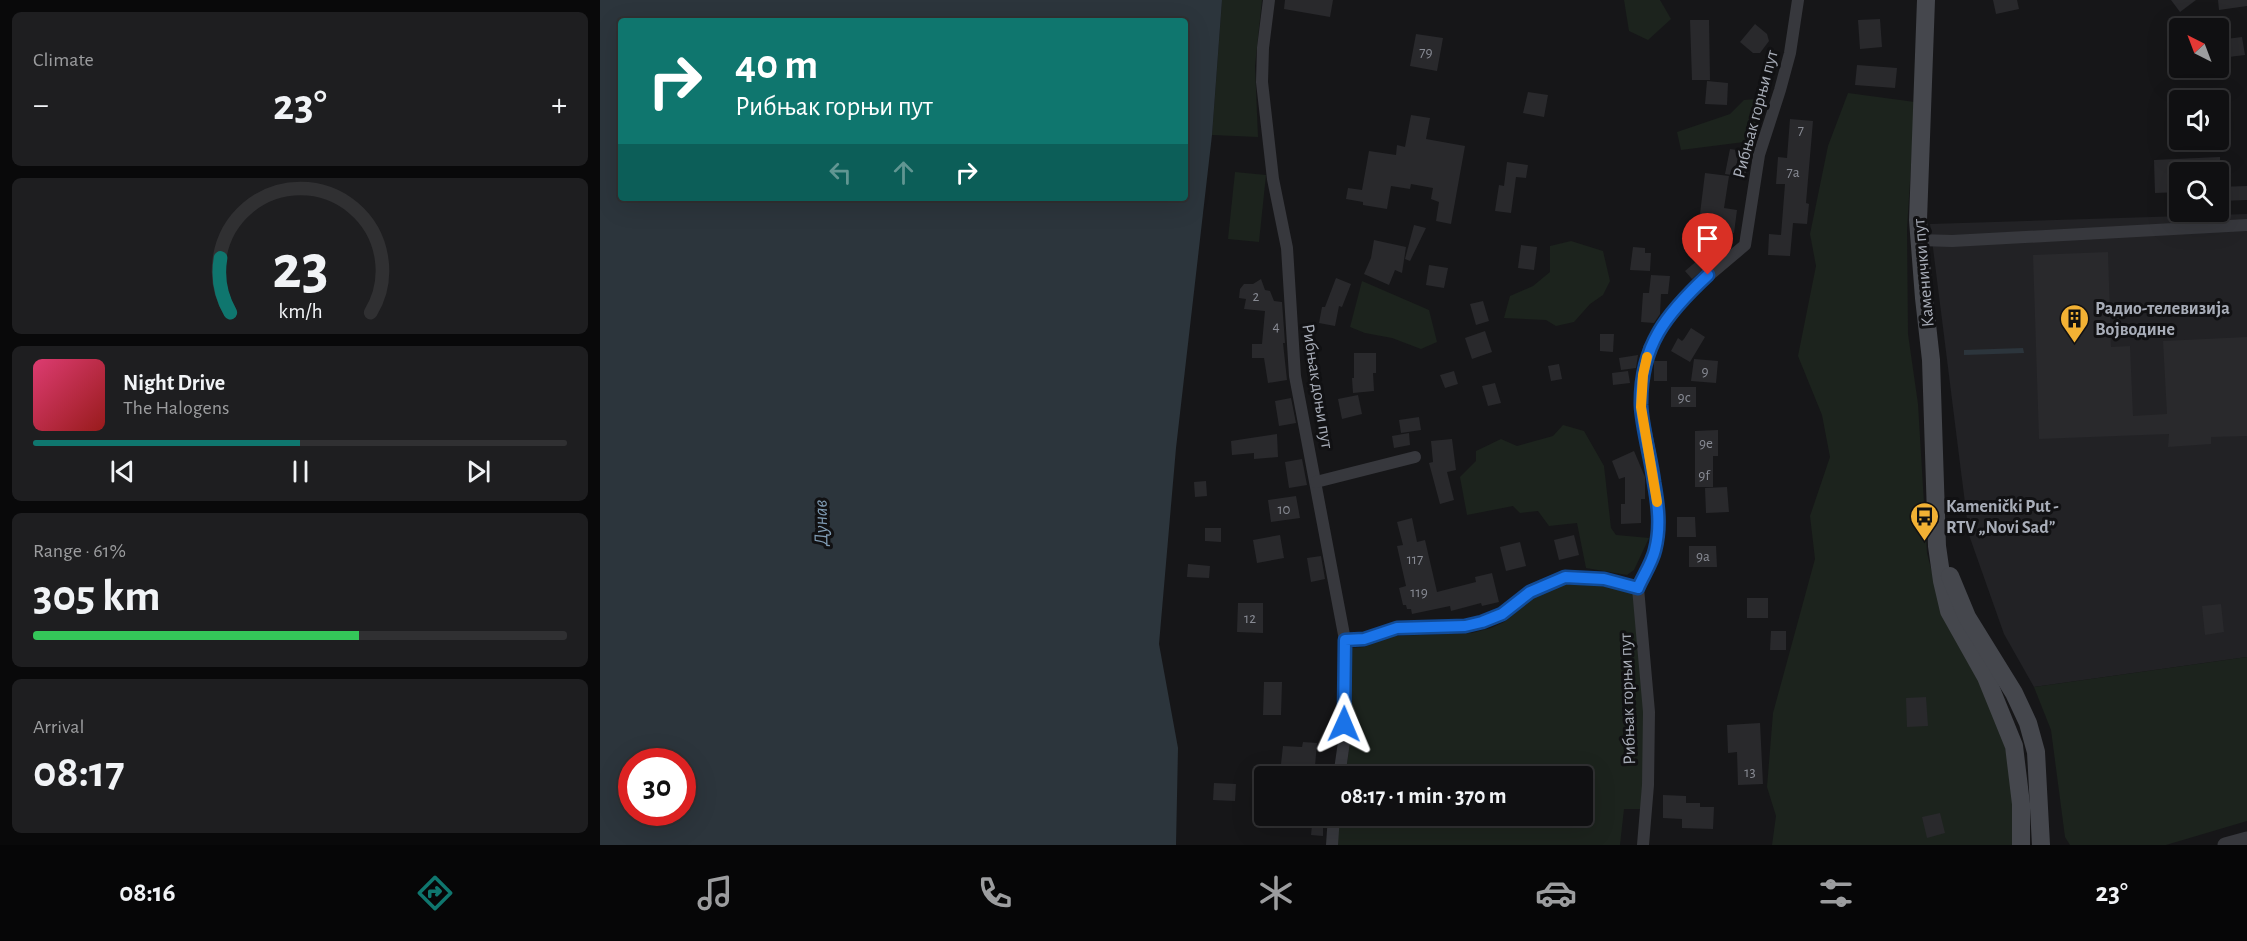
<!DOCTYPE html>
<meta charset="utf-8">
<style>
:root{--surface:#101012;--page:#1e1e20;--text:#f1f3f6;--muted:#9c9d9f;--line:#303032;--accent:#0f766e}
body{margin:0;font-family:"Alegreya Sans",sans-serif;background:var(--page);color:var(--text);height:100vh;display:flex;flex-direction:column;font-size:22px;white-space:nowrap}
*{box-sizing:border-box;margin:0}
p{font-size:20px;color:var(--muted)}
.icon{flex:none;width:33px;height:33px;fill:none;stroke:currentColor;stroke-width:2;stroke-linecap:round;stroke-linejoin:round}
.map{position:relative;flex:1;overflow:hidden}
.sheet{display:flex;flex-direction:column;gap:12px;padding:12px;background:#09090a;width:600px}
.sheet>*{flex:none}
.guide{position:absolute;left:18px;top:18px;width:570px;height:183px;border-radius:6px;box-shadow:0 6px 24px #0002,0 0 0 2px var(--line);background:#0f766e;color:#fff;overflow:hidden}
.needle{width:39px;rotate:318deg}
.buttons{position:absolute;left:1569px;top:18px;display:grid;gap:12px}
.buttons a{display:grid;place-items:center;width:60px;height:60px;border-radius:6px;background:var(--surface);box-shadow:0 6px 24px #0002,0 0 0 2px var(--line);font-size:30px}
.speed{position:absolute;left:18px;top:748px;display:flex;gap:12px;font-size:30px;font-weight:700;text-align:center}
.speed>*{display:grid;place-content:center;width:78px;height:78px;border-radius:50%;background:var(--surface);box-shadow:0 6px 24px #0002,0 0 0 2px var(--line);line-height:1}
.speed .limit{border:9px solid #d22;background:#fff;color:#111}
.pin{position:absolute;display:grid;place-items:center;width:51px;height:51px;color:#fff;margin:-62px -26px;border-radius:50% 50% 50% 0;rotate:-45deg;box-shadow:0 0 6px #0007}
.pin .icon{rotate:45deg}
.me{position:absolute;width:66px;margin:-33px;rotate:1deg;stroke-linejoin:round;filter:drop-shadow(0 0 4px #0008)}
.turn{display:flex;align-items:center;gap:21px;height:126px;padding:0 18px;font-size:27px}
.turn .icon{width:78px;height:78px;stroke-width:2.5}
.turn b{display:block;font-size:42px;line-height:51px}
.lanes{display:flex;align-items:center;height:57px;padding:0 18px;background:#0003;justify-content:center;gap:30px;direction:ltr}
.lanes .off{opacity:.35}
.big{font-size:45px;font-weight:700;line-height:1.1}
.sheet .card{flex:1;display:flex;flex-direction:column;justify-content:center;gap:9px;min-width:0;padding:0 21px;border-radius:9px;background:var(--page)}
.sheet .dial{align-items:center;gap:0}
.dial svg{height:156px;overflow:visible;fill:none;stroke:var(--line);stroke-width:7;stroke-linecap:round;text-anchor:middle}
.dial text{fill:var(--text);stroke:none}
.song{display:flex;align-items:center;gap:18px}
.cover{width:72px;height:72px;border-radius:9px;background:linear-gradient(135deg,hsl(340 70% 55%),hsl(0 70% 35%))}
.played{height:6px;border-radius:3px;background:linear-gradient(90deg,var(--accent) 50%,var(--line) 50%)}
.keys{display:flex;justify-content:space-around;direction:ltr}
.heat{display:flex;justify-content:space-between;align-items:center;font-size:33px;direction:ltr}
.charge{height:9px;border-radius:4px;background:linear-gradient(90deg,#34c759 61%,var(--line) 0)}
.trip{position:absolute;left:654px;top:766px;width:339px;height:60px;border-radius:6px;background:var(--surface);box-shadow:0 6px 24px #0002,0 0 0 2px var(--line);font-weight:700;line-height:60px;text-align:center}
.dock{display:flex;height:96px;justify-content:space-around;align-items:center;background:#060607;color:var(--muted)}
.dock .icon{width:42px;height:42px}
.dock .on{color:var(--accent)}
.dock b{font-size:27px;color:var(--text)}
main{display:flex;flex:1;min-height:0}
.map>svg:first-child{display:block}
.built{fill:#222225}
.green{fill:#1c231d}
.water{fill:#2c353c;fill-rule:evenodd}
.building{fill:#29292c}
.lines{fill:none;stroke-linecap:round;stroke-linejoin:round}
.minor{stroke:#37383d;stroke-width:12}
.tertiary{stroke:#37383d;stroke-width:15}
.secondary{stroke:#45474d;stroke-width:18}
.route-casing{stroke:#114b97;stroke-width:15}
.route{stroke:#1a73e8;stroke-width:10}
.slow{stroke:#f59e0b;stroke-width:10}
.labels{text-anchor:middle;stroke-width:6;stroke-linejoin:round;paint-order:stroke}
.number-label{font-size:15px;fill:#888b94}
.street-label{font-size:18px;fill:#a8adb8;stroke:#111113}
.poi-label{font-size:18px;font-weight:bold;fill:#a8adb8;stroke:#111113;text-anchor:start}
.water-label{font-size:20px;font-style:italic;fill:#7f9bb3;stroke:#111113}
</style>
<main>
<section class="sheet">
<div class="card"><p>Climate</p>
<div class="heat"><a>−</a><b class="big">23°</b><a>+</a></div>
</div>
<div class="card dial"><svg viewBox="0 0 100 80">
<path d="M14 69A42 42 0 1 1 86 69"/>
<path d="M14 69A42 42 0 0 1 9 41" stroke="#0f766e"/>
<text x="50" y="56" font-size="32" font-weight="700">23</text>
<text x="50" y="72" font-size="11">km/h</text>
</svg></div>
<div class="card">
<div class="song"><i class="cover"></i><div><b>Night Drive</b><p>The Halogens</p></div></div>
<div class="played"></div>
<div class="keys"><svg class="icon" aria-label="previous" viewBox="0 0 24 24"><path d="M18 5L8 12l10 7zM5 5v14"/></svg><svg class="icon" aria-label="pause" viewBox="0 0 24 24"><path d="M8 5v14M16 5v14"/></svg><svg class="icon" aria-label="next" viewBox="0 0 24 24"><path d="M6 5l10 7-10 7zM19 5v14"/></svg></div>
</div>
<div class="card"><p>Range · 61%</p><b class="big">305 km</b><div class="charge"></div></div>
<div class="card"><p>Arrival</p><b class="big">08:17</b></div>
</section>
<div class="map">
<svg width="1647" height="845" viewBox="0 0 1647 845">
<rect width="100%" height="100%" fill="#161618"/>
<!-- built -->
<path class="built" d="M1647,214V657L1434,687L1404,634L1369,535L1330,224Z"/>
<!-- green -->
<g class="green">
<path d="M622,0H662L655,66L658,137L612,135Z"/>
<path d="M1024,0H1060L1071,19L1048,40L1029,31Z"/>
<path d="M1248,93L1315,102L1307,229L1308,334L1318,404L1327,553L1336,588L1399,713L1414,796L1412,845H1172L1176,816L1167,787L1173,713L1215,559L1210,516L1230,457L1222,415L1198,356L1216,266L1210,234L1228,146Z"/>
<path d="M1167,98L1152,141L1081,150L1077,132L1130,114L1144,100Z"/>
<path d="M635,172L666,175L659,242L628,239Z"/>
<path d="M971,241L1003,251L1010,281L1003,295L990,304L974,322L956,326L946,320L904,318L910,296L933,286L950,272V246Z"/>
<path d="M762,281L829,310L837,342L821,349L792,338L765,333L750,327Z"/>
<path d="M963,425L984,431L1004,466L1011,528L1016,535L1049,538L1034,570L1027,575L986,568L977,523L949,526L938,511L920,513L913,506L867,515L860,477L876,461V451L901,439L917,446L953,436Z"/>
<path d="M965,582L996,583L1033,592L1044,709V755L1041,809H1024L1020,845H736L739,816H982V777H745L749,750L751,648L764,647L793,636L872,633L891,628L904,622L932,599Z"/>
<path d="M1647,657V821L1566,845H1470L1465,837L1451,730L1434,687Z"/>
</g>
<!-- water -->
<g class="water">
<path d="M0,0H622L612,135L576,448L559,644L578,748L576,845H0ZM21,21H585V198H21ZM32,762H82V813H32Z"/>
<path d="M1423,348L1424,353L1364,355V350Z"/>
</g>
<!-- building -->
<g class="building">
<path d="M685,0H733L730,17L684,9Z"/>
<path d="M1393,0H1417L1419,9L1396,14Z"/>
<path d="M1571,0H1596L1580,12Z"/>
<path d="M1618,0H1647V6L1619,10Z"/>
<path d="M1280,19L1282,47L1260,49L1258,20Z"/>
<path d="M1090,20H1109L1110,80H1092Z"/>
<path d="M1155,24L1167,34L1169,41L1160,53H1153L1140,42Z"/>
<path d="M816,34L843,38L837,71L810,66Z"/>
<path d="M1642,37L1645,55L1620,58L1618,40Z"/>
<path d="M1257,65L1297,68L1295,88L1255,85Z"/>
<path d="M1107,81L1128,83L1127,105L1105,104Z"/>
<path d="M928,92L948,95L944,117L923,113Z"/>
<path d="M811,115L830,118L826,139L865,146L851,224L836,221L839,202L831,199L833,188L811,184L810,189L791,186L787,209L763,205V202L746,199L748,188L762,190L769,151L796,155L797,145L805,147Z"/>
<path d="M1190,119L1213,121L1206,203L1209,204L1207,224L1193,223L1190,256L1168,255L1169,234L1181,235L1185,184H1176L1178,157L1187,158Z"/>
<path d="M1130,149L1150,152L1145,177L1125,174Z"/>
<path d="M1620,157V172H1580V192L1555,193L1554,160Z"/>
<path d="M907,162L928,165L926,178L916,177L911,213L895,211L899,185L904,186Z"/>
<path d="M1105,173L1129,176L1124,208L1137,210L1134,233L1106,229L1107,223L1099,222Z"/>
<path d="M1647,186V200L1618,201V187Z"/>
<path d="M814,225L826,228L810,261L805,259Z"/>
<path d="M774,240L806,247L802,273L795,270L789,285L764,274L771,258Z"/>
<path d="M921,245L937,247L934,270L918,268Z"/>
<path d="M1033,247L1045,248V253H1051L1050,271L1030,270Z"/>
<path d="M1508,252L1511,347L1530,346L1533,416L1567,414L1563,341L1647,337V436L1611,437V444L1568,447L1569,434L1439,439L1433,255Z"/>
<path d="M1099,259H1106L1111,263L1092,279L1085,271Z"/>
<path d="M829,265L848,268L844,288L826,285Z"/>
<path d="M1051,275L1070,276L1068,294H1061L1060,314L1054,323L1041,322L1043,293H1049Z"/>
<path d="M736,278L751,284L742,307L739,306L735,326L719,323L722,307H725Z"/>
<path d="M661,279L665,290L670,291L674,301L682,302L685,343H683L687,380L668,383L664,358H652V344H662L665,311L644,309L646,299L639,298L640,289L644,284H653Z"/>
<path d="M883,301L889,321L876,325L870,304Z"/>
<path d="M1091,328L1105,337L1090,362L1071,351L1078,338L1082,341L1084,339Z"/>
<path d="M885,331L892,352L872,359L865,338Z"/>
<path d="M1000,334H1014L1013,352L1000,351Z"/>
<path d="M754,353H776V373H773L774,391L753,393L752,378H754Z"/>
<path d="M1038,355L1036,368L1021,370L1019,358Z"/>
<path d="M1094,359L1118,361L1116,383L1091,381Z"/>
<rect x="1054" y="361" width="13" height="20"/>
<path d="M959,364L962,379L951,381L948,366Z"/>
<path d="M854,371L858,384L845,388L840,375Z"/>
<path d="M1028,371L1030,383L1013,385L1012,373Z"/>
<path d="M895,383L901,403L888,406L882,386Z"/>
<rect x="1071" y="387" width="25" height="20"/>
<path d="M758,395L762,414L742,419L738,399Z"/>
<path d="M691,398L696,423L679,426L675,401Z"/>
<path d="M819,417L821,430L801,433L799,420Z"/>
<path d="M1118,430V456H1113V487H1095V431Z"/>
<path d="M809,433L810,445L794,448L792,436Z"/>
<path d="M677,434L678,457L654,459V453L632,455L631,441Z"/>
<path d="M852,439L856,470L847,472L854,500L840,504L829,463L833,462L831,441Z"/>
<path d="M1034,451L1045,477V499H1041V523L1021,524V504H1025V477L1019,479L1012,461Z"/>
<path d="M702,459L707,485L689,488L685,462Z"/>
<path d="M606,481L607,496L595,497L594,482Z"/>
<path d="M1127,487L1129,512L1106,513L1105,488Z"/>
<path d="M696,496L700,518L671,522L668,500Z"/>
<path d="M1077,517H1095L1096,537H1077Z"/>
<path d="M812,518L817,542L825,540L837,592L876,582L875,577L892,573L899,602L882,606L881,603L851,611L850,606L812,614L811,609H807L806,605H803L799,588L806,586L797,546L803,545L797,522Z"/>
<path d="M605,528H621V542L605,541Z"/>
<path d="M680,535L684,558L657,563L653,540Z"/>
<path d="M974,535L979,555L959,560L954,540Z"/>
<path d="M920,542L926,566L906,571L900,547Z"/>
<path d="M1089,546H1116L1117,567H1089Z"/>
<path d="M721,556L725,579L711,582L707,558Z"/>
<path d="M588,564L610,566L609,578L587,577Z"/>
<rect x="1147" y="598" width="21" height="20"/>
<path d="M638,603H663V633L637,632Z"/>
<path d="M1621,604L1624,632L1605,635L1602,606Z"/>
<path d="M1171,631H1186V650H1170Z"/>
<path d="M664,682H682L681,715H663Z"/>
<path d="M1326,697L1328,726L1307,727L1306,698Z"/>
<path d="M1160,723L1163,784L1138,785L1137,752L1128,753L1127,725Z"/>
<path d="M703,742L717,743L715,766L681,764L683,746L702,747Z"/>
<path d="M614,783L636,784L635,801L613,800Z"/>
<path d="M1063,795L1086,796V803H1100V807H1114L1113,829L1082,828V819L1063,818Z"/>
<path d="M1340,813L1345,833L1327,838L1322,817Z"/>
<path d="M712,825L723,826V836L711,835Z"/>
</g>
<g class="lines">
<!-- minor -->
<g class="minor">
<path d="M669,0L663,48L662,82L673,179L687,248L695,376L745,640L744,742L739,777"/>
<path d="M1319,240L1352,241L1647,225"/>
<path d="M716,482L815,457"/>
<path d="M745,640L764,639L797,628L865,626L882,622L902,614L930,592L965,577L1004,579L1038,588"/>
<path d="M732,845L734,816"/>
<path d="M1043,845L1048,785L1049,712L1038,588L1055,551L1059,516L1051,458L1041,407L1043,375L1049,348L1066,320L1087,294L1145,245L1159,155L1180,90L1190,53L1198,0"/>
</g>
<!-- tertiary -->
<path class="tertiary" d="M1625,845L1647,839"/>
<!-- secondary -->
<g class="secondary">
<path d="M1326,0L1318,220L1324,298L1331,360L1337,546L1342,581L1349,611L1386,677L1414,746L1421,804V845"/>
<path d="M1350,576L1367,617L1414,693L1428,723L1436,752L1441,845"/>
</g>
</g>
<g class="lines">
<defs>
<path id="route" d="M744,724L745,640L764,639L797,628L865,626L882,622L902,614L930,592L965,577L1004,579L1038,588C1043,576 1052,563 1055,550C1061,527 1058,505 1054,482C1051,458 1042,428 1041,405C1040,346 1066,314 1108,275"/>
</defs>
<!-- route casing -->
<use href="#route" class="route-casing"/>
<!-- route -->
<use href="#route" class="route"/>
<!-- slow -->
<path class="slow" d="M1047,357L1043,375L1041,407L1057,502"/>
</g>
<!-- icons -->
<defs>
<symbol id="building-pin" viewBox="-11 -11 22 30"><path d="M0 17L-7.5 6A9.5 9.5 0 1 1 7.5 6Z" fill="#f2b134" stroke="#111113"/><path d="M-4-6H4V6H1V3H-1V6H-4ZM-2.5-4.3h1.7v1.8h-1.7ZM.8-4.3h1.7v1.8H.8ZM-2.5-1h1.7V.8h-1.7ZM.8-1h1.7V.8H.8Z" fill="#111"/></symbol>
<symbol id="bus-pin" viewBox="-11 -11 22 30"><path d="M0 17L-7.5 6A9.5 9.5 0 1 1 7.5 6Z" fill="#f2b134" stroke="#111113"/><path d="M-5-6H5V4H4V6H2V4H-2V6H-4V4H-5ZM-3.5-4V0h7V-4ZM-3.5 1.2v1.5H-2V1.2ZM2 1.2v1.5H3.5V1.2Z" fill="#111"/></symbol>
</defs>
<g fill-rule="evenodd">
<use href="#building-pin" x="1458" y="302" width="33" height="45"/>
<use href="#bus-pin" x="1308" y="500" width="33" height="45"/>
</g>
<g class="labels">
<!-- number labels -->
<g class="number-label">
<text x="826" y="57">79</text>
<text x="1201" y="135">7</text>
<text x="1193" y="177">7a</text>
<text x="656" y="301">2</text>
<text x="676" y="331">4</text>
<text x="1105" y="376">9</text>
<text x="1084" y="402">9c</text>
<text x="1106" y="448">9e</text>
<text x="1104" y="480">9f</text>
<text x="684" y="514">10</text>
<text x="1103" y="561">9a</text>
<text x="815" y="564">117</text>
<text x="819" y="597">119</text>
<text x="650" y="623">12</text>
<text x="1150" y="777">13</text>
</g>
<!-- street labels -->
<g class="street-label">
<text transform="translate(1155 114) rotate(-75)" y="6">Рибњак горњи пут</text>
<text transform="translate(1323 273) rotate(-95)" y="6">Каменички пут</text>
<text transform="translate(718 386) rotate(81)" y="6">Рибњак доњи пут</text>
<text transform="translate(1027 699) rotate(-92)" y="6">Рибњак горњи пут</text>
</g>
<!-- poi labels -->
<g class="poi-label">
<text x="1495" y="314">Радио-телевизија<tspan x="1495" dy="21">Војводине</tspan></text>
<text x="1346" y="512">Kamenički Put -<tspan x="1346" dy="21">RTV „Novi Sad”</tspan></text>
</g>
<!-- water labels -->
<g class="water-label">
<text transform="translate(220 523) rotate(-91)" y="7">Дунав</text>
</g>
</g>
</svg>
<div class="buttons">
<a><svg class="needle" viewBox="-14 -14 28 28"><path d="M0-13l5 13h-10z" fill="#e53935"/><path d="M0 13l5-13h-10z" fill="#9c9d9f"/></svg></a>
<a><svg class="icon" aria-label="sound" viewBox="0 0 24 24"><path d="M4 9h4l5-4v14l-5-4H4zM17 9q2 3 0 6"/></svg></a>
<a><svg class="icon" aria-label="search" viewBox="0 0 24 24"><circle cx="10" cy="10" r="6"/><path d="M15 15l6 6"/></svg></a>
</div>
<div class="speed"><div class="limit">30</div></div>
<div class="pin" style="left:1108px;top:275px;background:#d93025"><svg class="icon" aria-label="arrive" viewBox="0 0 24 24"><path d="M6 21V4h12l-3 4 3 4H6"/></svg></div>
<svg class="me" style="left:744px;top:724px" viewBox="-20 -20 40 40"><path d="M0-17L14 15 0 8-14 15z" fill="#1a73e8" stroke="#fff" stroke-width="4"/></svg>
<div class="trip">08:17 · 1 min · 370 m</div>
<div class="guide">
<div class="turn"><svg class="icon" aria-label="right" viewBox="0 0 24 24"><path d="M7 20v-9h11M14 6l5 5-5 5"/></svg><div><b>40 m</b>Рибњак горњи пут</div></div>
<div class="lanes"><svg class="icon off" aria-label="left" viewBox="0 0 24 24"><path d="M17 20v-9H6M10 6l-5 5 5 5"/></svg><svg class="icon off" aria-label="ahead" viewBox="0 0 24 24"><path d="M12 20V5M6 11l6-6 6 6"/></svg><svg class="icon" aria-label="right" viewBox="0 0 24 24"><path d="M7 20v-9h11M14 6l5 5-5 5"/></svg></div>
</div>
</div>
</main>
<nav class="dock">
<b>08:16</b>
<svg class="icon on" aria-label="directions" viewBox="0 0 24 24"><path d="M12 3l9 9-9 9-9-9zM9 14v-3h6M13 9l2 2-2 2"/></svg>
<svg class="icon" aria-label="music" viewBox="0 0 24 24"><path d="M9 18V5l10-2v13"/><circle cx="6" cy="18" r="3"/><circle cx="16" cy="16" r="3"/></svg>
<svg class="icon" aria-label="phone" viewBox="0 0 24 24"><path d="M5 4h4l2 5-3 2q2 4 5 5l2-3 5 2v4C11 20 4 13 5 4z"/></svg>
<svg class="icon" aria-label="climate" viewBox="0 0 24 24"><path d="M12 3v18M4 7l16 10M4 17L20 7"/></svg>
<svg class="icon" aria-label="car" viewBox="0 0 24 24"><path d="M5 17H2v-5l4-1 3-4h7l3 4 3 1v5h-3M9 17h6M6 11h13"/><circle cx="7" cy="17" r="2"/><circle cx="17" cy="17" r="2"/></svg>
<svg class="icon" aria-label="filters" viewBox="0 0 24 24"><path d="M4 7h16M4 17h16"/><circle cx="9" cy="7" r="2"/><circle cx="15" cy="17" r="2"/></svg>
<b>23°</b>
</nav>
